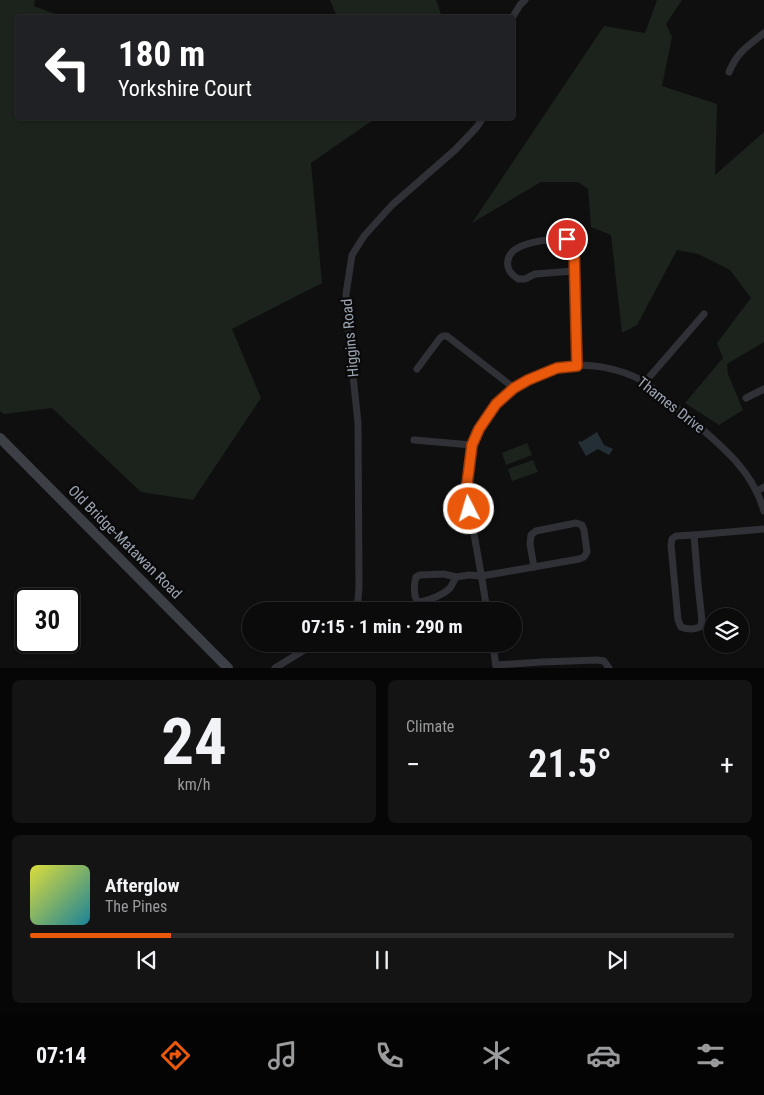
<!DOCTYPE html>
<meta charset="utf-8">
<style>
:root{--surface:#0b0b0c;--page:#141415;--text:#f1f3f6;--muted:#9a9b9d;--line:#2b2b2d;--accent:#ea580c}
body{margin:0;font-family:"Roboto Condensed",sans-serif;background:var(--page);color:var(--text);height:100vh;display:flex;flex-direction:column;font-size:19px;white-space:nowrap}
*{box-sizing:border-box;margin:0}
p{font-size:16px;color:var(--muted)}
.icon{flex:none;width:28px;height:28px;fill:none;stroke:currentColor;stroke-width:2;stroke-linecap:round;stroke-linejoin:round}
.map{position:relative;height:668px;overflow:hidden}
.drawer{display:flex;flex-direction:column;gap:12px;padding:12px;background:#060607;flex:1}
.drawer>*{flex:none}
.hud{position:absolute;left:15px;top:15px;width:500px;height:105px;border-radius:5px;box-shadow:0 1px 4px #0004,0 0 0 1px var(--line);background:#202124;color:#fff;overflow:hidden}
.controls{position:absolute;left:704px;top:608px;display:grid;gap:10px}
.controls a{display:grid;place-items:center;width:45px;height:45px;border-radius:50%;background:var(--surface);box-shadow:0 1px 4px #0004,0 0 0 1px var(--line);font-size:25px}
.speed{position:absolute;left:15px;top:588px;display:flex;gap:10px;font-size:25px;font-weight:700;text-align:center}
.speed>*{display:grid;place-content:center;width:65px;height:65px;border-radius:50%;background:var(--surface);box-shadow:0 1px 4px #0004,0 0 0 1px var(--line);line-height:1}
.speed .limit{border:2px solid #111;border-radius:8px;background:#fff;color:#111}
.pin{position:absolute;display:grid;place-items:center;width:42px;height:42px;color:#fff;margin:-21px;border:2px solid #fff;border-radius:50%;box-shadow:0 1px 5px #0007}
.me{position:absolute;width:55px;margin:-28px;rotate:355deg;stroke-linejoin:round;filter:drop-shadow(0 0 4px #0008)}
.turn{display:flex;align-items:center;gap:18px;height:105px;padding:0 20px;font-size:22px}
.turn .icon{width:65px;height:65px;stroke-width:2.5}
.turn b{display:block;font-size:35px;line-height:42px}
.big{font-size:38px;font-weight:700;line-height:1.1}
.drawer .tile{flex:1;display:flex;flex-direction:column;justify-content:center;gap:8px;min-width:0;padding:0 18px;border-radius:8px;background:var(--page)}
.drawer .dial{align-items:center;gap:0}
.dial b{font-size:65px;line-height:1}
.song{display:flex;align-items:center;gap:15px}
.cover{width:60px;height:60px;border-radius:8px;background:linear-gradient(135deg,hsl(60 70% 55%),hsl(190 70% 35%))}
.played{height:5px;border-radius:2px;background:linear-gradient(90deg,var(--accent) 20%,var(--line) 20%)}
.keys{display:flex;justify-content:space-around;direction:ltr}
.heat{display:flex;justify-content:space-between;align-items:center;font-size:28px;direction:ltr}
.drawer .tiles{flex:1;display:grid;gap:12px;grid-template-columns:1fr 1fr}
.tile:last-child{grid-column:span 2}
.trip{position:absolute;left:242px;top:602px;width:280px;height:50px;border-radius:25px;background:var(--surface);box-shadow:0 1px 4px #0004,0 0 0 1px var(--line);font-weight:700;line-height:50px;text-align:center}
.tabs{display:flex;height:80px;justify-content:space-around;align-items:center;background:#040405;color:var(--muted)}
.tabs .icon{width:35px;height:35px}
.tabs .active{color:var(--accent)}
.tabs b{font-size:22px;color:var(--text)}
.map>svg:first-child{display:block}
.green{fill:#1b231c}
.water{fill:#242e35}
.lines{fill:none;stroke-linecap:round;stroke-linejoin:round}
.street{stroke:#2f3136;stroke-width:7}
.secondary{stroke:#3d3f46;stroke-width:10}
.route-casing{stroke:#983908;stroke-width:12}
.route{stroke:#ea580c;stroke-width:9}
.labels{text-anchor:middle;stroke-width:5;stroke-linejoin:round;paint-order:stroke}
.street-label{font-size:15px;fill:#9ea5b3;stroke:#0a0a0b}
</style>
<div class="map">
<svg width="764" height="668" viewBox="0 0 764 668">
<rect width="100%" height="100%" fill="#0f0f10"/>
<!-- green -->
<g class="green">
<path d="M0,0H35L34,6L63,17L18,18V118H376L311,163L322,283L232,329L261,398L193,500L141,492L52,408L4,414L0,411Z"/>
<path d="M330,0H436L442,17H337Z"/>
<path d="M657,0H682L666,24L672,37L662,86L717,104L715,175L764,132V342L727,364L728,374L743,410L719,425L685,403L723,358L717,343L751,298L730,270L698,254L677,250L637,325L622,333L611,235L591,227L588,189L578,182H541L472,223L604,26L645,33Z"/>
<path d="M527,443L532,455L506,465L502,453Z"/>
<path d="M533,460L538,472L512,481L508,469Z"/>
</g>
<!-- water -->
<path class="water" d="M597,432L604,445L613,449L609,455L598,449L586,456L578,442L580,441L581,442Z"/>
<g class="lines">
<!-- street -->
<g class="street">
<path d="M512,18L520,5L525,0"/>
<path d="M729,72C738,51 747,47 764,33"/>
<path d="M574,271L535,274L525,279H518C511,274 506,269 508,260C511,241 552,239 567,239L572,242L574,248L577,366"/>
<path d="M417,369L440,338L443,336H447L514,388"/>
<path d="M645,382L704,314"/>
<path d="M746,398L764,389"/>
<path d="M414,440L472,445"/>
<path d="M757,491L764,487"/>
<path d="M576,523L582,525L584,530L587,552L584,557L579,559L534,567L530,544L531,535L536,531Z"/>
<path d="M694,535L698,584L702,621L700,627C693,630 688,630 681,627L678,620L671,545L672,539L676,536Z"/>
<path d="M694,535L764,529"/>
<path d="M444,574L456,577C454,581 452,585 450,588C443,595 428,601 418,602C413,596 414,584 416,577L420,575Z"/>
<path d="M456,577L469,575L481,576L534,567"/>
<path d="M354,611L358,600L359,588L358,423L347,319L346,294L352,255L364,236L392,205L455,150L476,128L483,118"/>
<path d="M487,611C483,584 478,556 473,529C470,517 466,504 466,492C466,486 467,479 468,473C469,463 470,452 473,443C486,406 519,377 557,368C586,361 620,368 645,382C662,396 679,410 696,424C725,449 753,472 764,511"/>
<path d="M493,644L496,667"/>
<path d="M496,665L542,662L597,660L604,661L609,668"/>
<path d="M275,668L314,644"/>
</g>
<!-- secondary -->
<path class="secondary" d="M0,438L228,668"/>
</g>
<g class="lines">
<defs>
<path id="route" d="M469,509L466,492L472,445L479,429L496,404L514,388L528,380L557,368L577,366L574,248L572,242L567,239"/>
</defs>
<!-- route casing -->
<use href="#route" class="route-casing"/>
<!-- route -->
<use href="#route" class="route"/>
</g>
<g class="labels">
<!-- street labels -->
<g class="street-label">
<text transform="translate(350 338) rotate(-95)" y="5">Higgins Road</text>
<text transform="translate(671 405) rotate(38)" y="5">Thames Drive</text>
<text transform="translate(125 542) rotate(45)" y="5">Old Bridge-Matawan Road</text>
</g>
</g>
</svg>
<div class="controls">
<a><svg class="icon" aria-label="layers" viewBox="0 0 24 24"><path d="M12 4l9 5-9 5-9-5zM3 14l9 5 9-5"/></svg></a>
</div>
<div class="speed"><div class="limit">30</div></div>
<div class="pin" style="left:567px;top:239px;background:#d93025"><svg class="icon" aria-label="arrive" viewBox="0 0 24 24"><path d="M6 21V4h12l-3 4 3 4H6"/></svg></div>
<svg class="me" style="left:469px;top:509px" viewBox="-20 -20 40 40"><circle r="17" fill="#ea580c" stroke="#fff" stroke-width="3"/><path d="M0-11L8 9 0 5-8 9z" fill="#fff"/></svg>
<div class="trip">07:15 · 1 min · 290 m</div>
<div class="hud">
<div class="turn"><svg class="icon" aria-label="left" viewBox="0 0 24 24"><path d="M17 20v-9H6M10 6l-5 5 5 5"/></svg><div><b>180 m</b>Yorkshire Court</div></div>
</div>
</div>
<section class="drawer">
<div class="tiles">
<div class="tile dial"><b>24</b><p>km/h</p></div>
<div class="tile"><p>Climate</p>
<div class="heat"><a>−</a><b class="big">21.5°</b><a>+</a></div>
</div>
<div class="tile">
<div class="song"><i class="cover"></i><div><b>Afterglow</b><p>The Pines</p></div></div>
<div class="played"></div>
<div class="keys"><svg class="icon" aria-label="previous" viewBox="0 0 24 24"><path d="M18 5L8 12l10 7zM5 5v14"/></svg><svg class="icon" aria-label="pause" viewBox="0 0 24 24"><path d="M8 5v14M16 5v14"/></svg><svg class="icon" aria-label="next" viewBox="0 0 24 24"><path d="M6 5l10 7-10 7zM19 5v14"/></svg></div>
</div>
</div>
</section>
<nav class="tabs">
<b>07:14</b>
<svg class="icon active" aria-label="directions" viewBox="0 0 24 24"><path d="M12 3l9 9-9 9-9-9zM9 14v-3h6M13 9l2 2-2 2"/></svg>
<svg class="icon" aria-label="music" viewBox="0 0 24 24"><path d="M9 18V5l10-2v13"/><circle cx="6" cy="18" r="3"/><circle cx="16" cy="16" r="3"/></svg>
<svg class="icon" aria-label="phone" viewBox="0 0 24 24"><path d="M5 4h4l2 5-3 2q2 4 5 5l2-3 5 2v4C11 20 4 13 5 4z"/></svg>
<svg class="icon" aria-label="climate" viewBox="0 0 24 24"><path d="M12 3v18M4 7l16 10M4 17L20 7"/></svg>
<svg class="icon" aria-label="car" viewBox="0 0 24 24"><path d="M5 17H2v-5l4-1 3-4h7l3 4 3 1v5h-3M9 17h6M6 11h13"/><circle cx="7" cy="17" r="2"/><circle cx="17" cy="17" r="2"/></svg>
<svg class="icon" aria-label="filters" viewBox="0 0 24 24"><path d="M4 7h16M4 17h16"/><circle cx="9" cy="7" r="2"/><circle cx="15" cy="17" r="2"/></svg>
</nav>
